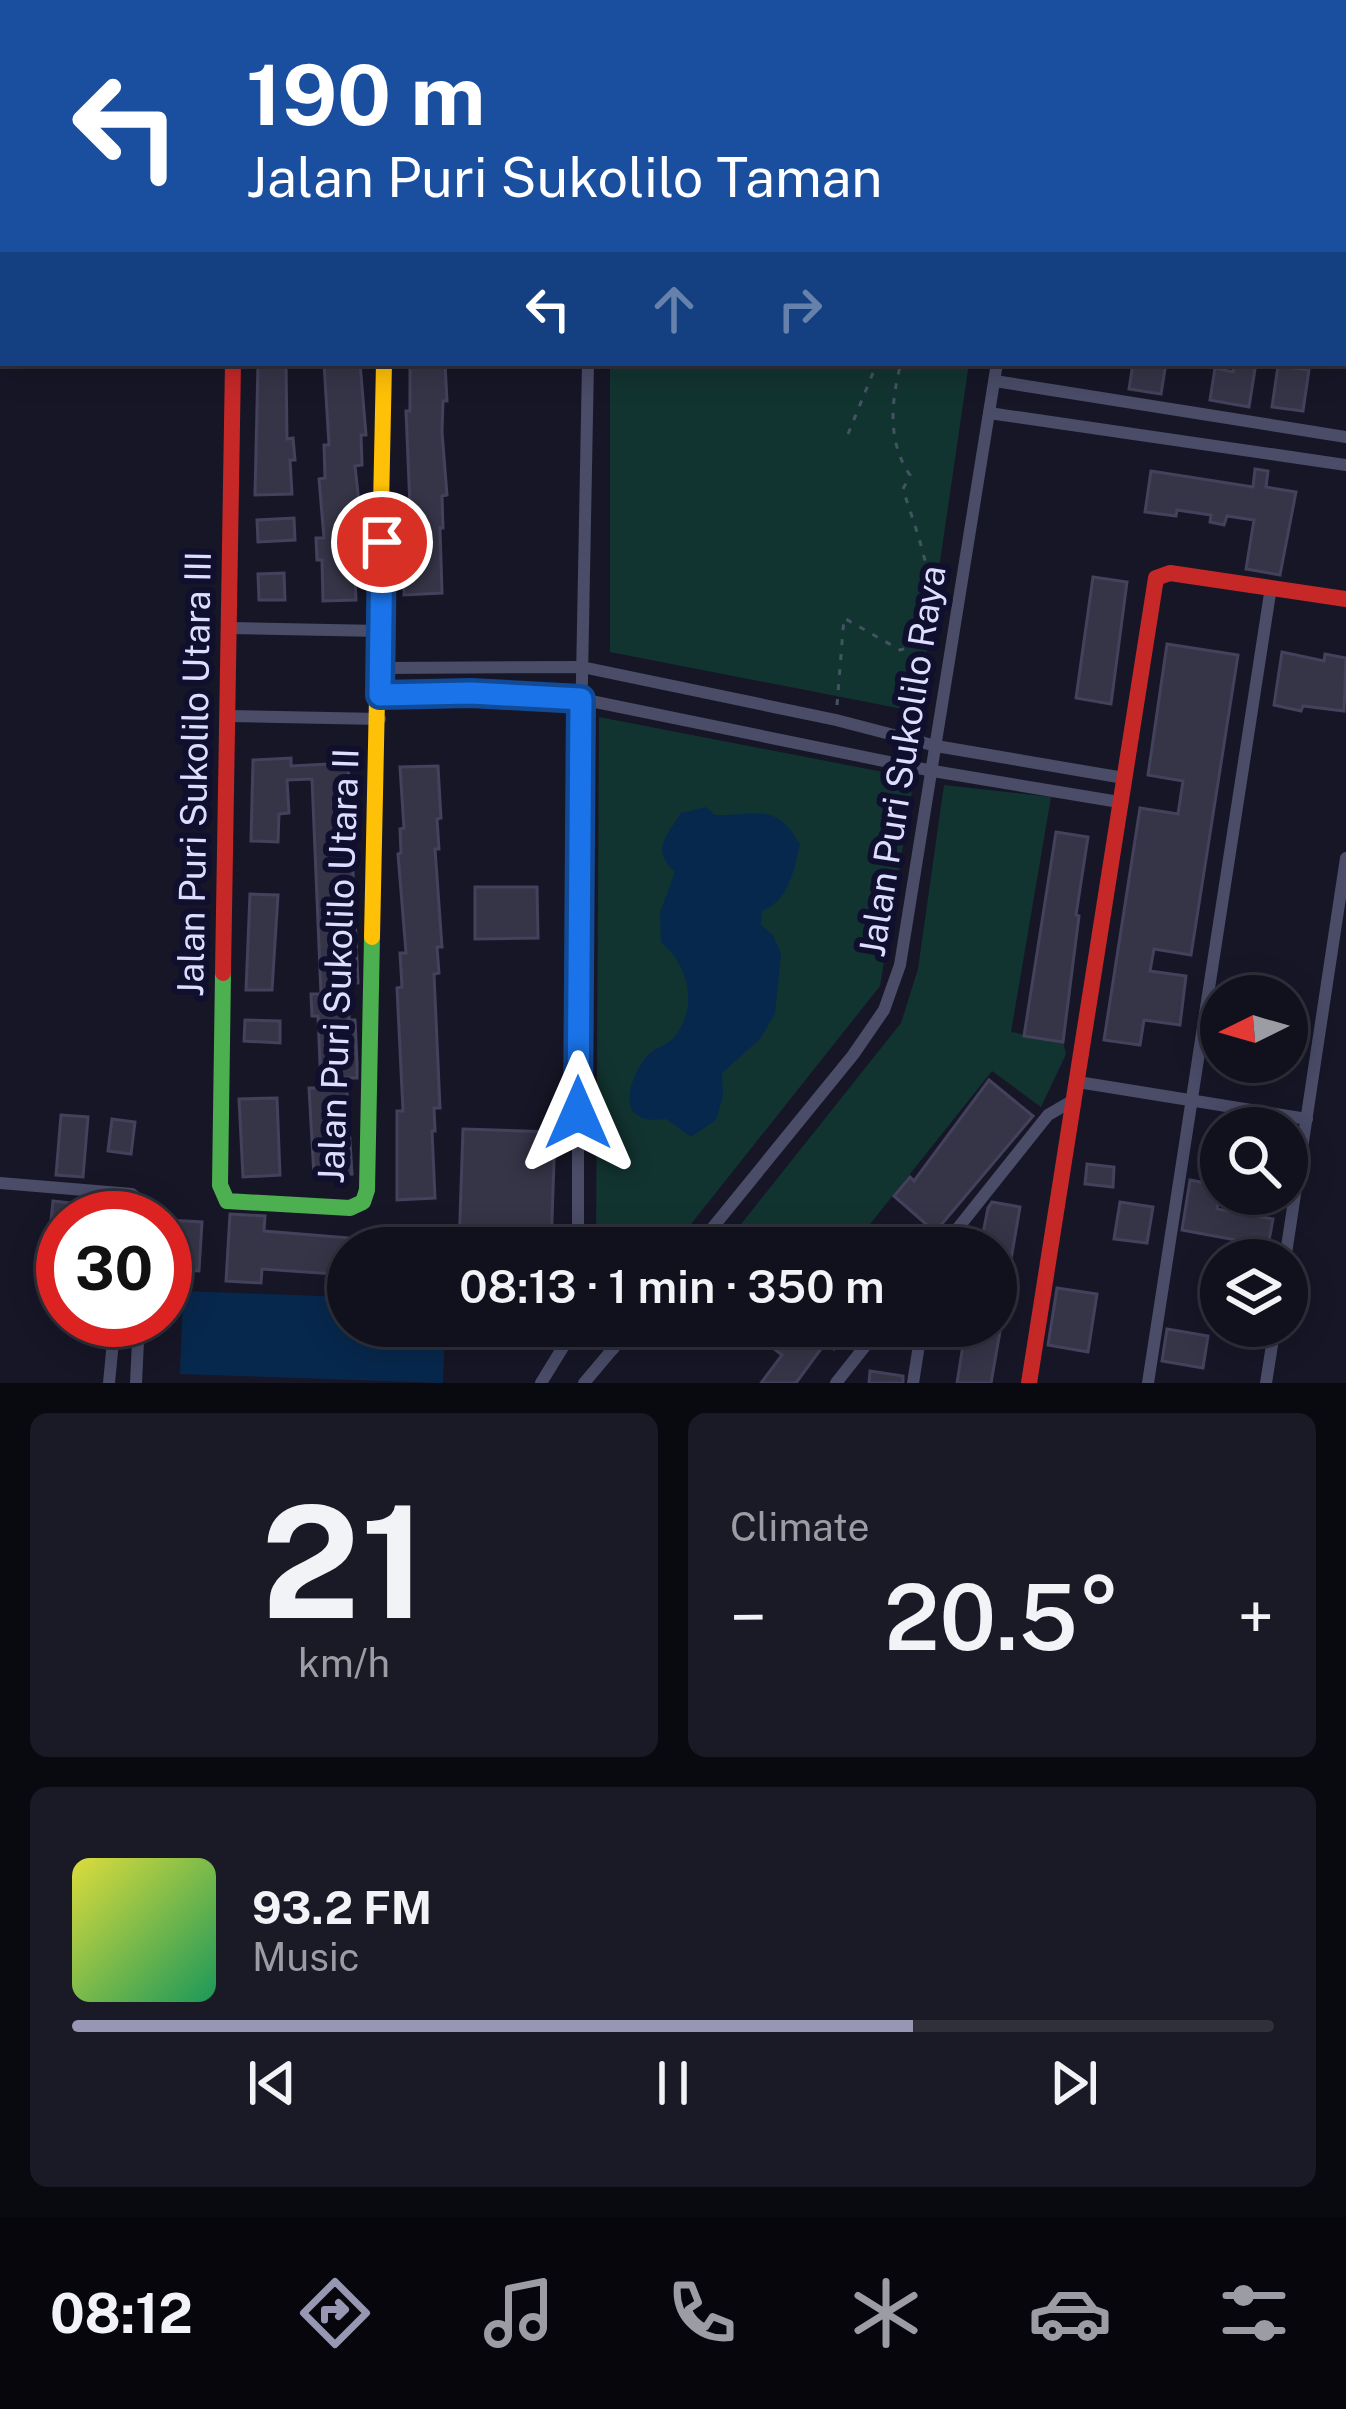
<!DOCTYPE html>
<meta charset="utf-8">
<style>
:root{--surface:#11101d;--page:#1a1926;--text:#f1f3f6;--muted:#9c9da4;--line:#30303b;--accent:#9797b3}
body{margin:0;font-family:"Public Sans",sans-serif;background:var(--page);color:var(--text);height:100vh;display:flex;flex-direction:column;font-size:45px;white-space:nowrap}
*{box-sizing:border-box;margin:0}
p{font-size:39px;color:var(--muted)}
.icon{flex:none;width:66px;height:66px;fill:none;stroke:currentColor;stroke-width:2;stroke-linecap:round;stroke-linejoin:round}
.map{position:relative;height:1383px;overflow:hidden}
.drawer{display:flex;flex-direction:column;gap:30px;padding:30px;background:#090910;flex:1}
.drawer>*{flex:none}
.top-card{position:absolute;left:0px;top:0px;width:1347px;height:366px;box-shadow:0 6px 30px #0003,0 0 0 3px var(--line);background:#1a4fa0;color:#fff;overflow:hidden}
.needle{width:78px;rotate:265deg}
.controls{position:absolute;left:1200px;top:975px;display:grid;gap:24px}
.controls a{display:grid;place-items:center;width:108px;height:108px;border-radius:50%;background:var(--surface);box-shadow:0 6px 30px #0003,0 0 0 3px var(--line);font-size:60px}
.speed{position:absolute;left:36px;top:1191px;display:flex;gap:24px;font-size:60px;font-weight:700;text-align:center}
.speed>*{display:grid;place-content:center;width:156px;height:156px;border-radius:50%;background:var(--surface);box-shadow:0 6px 30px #0003,0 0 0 3px var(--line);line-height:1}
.speed .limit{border:18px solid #d22;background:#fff;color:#111}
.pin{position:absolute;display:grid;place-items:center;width:102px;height:102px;color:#fff;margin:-51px;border:6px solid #fff;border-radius:50%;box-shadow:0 3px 12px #0007}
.me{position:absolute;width:132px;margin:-66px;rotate:0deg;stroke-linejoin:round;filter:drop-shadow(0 0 9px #0008)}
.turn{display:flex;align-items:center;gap:42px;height:252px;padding:0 48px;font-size:54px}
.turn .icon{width:156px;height:156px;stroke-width:2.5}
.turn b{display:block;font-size:84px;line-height:102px}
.lanes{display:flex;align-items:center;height:114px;padding:0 48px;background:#0003;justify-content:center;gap:60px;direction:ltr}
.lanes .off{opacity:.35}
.big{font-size:90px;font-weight:600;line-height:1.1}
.drawer .card{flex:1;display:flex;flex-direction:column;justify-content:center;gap:18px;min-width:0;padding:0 42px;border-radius:18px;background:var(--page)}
.drawer .dial{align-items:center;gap:0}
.dial b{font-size:156px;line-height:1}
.song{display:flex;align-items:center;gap:36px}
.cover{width:144px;height:144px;border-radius:18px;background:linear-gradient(135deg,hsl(60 70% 55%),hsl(150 70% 35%))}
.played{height:12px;border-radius:6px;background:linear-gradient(90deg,var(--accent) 70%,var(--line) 70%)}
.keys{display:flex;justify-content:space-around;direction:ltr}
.heat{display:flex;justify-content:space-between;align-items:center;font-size:66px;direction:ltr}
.drawer .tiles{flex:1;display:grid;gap:30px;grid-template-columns:1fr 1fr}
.card:last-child{grid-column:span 2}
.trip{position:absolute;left:327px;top:1227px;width:690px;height:120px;border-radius:60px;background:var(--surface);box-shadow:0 6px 30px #0003,0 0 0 3px var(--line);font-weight:600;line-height:120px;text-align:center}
.dock{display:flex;height:192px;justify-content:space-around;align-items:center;background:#07060c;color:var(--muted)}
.dock .icon{width:84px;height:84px}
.dock .on{color:var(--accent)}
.dock b{font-size:54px;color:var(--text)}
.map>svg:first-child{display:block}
.green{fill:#123431}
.water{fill:#07284d}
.building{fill:#363548;stroke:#43415b;stroke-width:3}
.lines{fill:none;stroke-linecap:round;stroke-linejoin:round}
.path{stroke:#425362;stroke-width:3;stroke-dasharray:6 9;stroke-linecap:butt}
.street{stroke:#4a4c68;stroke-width:12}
.fast{stroke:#4caf50;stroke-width:16}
.slow{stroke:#ffc107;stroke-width:16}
.jam{stroke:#c62828;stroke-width:16}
.route-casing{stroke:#114b97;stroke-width:30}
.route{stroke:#1a73e8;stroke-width:21}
.labels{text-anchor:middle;stroke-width:12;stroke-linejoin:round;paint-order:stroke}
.street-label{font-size:36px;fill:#dcddff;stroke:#110f2e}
</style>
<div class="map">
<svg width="1346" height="1383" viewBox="0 0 1346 1383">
<rect width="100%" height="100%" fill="#171627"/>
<!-- green -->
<g class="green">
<path d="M610,363H969L918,712L610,652Z"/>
<path d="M599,717L914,778L880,986L672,1248H596Z"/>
<path d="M944,785L1051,797L1011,1032L1063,1042L1066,1054L1041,1107L992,1071L851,1248H722L901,1023L918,969Z"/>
</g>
<!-- water -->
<g class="water">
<path d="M706,807L715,815C759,816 774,801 800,844C795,869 788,902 762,911L761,925L773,935L781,954L775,1014L760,1039L722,1073L723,1095L716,1120L691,1137L666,1119C617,1126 625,1087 645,1058C653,1047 667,1047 675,1036C699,1006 688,965 661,942L660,912L675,872C650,849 667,836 681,813Z"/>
<path d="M183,1291L348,1297V1326H445L443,1383L180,1374Z"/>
</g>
<!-- building -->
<g class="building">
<path d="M258,363H286L287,439L293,438L295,460H290L292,494L255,495Z"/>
<path d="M324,363H360L366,435H361L362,465L355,466L362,530L353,531L356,600L323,601L322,560H317L316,538H324L319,479L325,478L324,445H329Z"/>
<path d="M410,363H445L447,401H443L442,432L447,495L442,496L443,528H440L442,593L404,595L405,508L410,507L406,411H410Z"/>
<path d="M1133,363H1166L1161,394L1129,389Z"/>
<path d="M1234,363H1256L1249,407L1210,400L1215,368L1233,372Z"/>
<path d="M1278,366L1309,370L1303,411L1272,407Z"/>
<path d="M1255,469L1268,471L1266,487L1296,492L1280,575L1246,569L1254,520L1227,516L1224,525L1210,522L1211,515L1177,510L1176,516L1145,512L1151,471L1253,487Z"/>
<path d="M294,518L295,540L258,542L257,520Z"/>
<path d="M284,573L285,600H259L258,574Z"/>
<path d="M1093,577L1127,582L1111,704L1076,698Z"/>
<path d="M1167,644L1238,655L1191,955L1154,949L1150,971L1186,976L1180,1025L1144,1020L1140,1045L1104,1040L1140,808L1178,814L1183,781L1148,775Z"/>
<path d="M1282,652L1324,661L1325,654L1346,658L1344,711L1303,706L1301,711L1274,705Z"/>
<path d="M291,758V766L348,763L358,983L348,984L349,1020H355L357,1063V1078H346L352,1174L314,1176L309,1088H321L318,1016H312L311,994H321L312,779L287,780L289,813L279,814L278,842L251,841L253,760Z"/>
<path d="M438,766L441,818L437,819L439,849H435L442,947H437L439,973L434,974L440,1108H434L435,1131H432L435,1198L397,1200V1111H403L397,988L402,987L400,953H406L398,854L401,853L400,829L404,828L400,767Z"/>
<path d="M1056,832L1088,837L1076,915L1079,916L1063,1042L1024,1036Z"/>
<path d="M475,887H537L538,938L475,939Z"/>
<path d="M250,894L278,895L272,990H246Z"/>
<path d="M245,1020L280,1021V1043L244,1041Z"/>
<path d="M989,1080L1033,1116L935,1232L894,1196L910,1177L914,1181Z"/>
<path d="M277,1098L280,1175L243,1177L239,1099Z"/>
<path d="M61,1115L88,1117L83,1177L56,1175Z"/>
<path d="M112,1119L135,1122L131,1154L108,1151Z"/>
<path d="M463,1129L555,1132L551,1248H459Z"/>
<path d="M1087,1164L1114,1167L1113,1187L1085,1184Z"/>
<path d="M1190,1180L1221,1186L1217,1209L1273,1219L1268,1246L1182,1230Z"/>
<path d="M53,1201L80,1204L79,1218H63V1271L46,1269Z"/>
<path d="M992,1202L1020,1207L1002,1312L996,1311V1248H980L988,1208Z"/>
<path d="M1120,1202L1153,1207L1147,1243L1114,1239Z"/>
<path d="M230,1214L265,1216L264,1231L351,1238L348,1275L262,1269L261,1283L226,1281Z"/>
<path d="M168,1220L202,1222L199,1271L165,1269Z"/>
<path d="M1057,1288L1097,1294L1088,1352L1048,1345Z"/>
<path d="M745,1326H852L834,1349L826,1342L796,1383H761L782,1355Z"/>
<path d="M966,1326H1001L991,1383H957Z"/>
<path d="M1167,1329L1208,1336L1203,1368L1162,1361Z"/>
<path d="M870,1371L903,1376V1383H869Z"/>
</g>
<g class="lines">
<!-- path -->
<g class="path">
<path d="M839,3L840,0"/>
<path d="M848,434L877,363"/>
<path d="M837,705L844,618L900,650C960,632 915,530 903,489L910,475C887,442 891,401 901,363"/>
</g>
<!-- street -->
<g class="street">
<path d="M924,0L926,3"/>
<path d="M1131,0L1133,3"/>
<path d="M239,3V0"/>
<path d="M391,3V0"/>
<path d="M514,3L516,0"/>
<path d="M762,3L764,0"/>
<path d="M1243,3V0"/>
<path d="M1344,115L1346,102"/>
<path d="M1344,298H1346"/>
<path d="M995,381L1346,437"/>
<path d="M989,413L1346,465"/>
<path d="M229,628L381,631"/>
<path d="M381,668L582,667L836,720L936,746L1124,778"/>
<path d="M380,695L471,693L581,699L933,771L1119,802"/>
<path d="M228,716L380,719"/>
<path d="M1078,1082L1307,1119"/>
<path d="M0,1183L132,1194L138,1199L137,1218"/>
<path d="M578,1248V888L588,363"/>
<path d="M696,1248L853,1055L884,1010L900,965L997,363"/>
<path d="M942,1248L1048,1115L1072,1101"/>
<path d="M1285,1260L1346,858"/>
<path d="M584,1326L613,1349"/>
<path d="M109,1383L115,1320"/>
<path d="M136,1383L139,1320"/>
<path d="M541,1383L576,1326"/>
<path d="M584,1383L632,1326"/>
<path d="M836,1383L881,1326"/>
<path d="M913,1383L922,1326"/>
<path d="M1148,1383L1271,587"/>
<path d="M1266,1383L1275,1326"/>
</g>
<!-- fast -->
<path class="fast" d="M223,973L220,1185L227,1201L350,1208L363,1202L367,1190L372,937"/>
<!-- slow -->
<path class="slow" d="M372,937L384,363"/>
<!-- jam -->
<g class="jam">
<path d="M223,973L233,363"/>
<path d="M1029,1383L1156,578L1170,573L1346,599"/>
</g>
</g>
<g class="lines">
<defs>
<path id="route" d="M382,542L380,695L471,693L581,699L578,1113"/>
</defs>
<!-- route casing -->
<use href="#route" class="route-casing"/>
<!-- route -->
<use href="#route" class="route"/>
</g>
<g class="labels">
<!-- street labels -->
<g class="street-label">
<text transform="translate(902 761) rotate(-81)" y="13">Jalan Puri Sukolilo Raya</text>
<text transform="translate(194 774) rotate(-89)" y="13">Jalan Puri Sukolilo Utara III</text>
<text transform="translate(338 966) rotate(-88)" y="13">Jalan Puri Sukolilo Utara II</text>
</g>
</g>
</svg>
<div class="controls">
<a><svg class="needle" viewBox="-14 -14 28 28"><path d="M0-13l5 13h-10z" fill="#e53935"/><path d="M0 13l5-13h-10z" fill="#9c9da4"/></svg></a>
<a><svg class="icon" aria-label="search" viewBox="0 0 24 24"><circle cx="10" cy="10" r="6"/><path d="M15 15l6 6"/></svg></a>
<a><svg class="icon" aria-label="layers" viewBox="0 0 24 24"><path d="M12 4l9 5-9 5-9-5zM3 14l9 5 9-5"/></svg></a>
</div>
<div class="speed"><div class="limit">30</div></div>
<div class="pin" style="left:382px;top:542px;background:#d93025"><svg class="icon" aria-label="arrive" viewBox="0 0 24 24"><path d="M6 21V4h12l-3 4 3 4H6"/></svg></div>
<svg class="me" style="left:578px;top:1113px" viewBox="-20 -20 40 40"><path d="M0-17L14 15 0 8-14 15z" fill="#1a73e8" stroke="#fff" stroke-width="4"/></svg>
<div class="trip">08:13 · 1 min · 350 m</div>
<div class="top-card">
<div class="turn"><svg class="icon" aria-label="left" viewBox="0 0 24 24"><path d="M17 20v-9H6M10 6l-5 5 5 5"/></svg><div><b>190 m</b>Jalan Puri Sukolilo Taman</div></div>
<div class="lanes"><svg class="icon" aria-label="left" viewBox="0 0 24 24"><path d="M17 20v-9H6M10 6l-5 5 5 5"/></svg><svg class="icon off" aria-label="ahead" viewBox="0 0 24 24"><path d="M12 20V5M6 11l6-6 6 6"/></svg><svg class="icon off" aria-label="right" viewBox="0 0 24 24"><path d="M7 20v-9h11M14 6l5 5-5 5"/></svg></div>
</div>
</div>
<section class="drawer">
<div class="tiles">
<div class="card dial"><b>21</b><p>km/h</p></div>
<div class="card"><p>Climate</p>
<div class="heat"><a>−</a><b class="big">20.5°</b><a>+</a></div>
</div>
<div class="card">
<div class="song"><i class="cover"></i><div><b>93.2 FM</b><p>Music</p></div></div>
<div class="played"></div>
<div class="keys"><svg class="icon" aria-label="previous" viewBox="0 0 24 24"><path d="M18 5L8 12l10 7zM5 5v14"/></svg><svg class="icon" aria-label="pause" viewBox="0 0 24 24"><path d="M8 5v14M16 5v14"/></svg><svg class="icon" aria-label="next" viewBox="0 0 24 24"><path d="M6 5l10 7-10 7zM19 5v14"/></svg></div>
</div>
</div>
</section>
<nav class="dock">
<b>08:12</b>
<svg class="icon on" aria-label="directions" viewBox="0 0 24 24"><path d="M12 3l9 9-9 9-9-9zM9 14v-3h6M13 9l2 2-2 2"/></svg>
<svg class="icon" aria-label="music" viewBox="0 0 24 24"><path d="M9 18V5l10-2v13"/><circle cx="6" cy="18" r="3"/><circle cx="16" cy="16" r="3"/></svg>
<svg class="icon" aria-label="phone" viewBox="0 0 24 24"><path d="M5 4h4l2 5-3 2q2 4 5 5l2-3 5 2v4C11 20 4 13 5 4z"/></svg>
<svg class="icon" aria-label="climate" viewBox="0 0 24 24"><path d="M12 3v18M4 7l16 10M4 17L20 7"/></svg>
<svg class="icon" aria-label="car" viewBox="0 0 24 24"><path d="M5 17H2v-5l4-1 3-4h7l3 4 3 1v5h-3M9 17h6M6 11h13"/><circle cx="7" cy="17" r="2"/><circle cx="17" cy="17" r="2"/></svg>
<svg class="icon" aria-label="filters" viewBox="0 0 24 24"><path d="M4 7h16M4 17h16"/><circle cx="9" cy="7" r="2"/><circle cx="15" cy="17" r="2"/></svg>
</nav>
